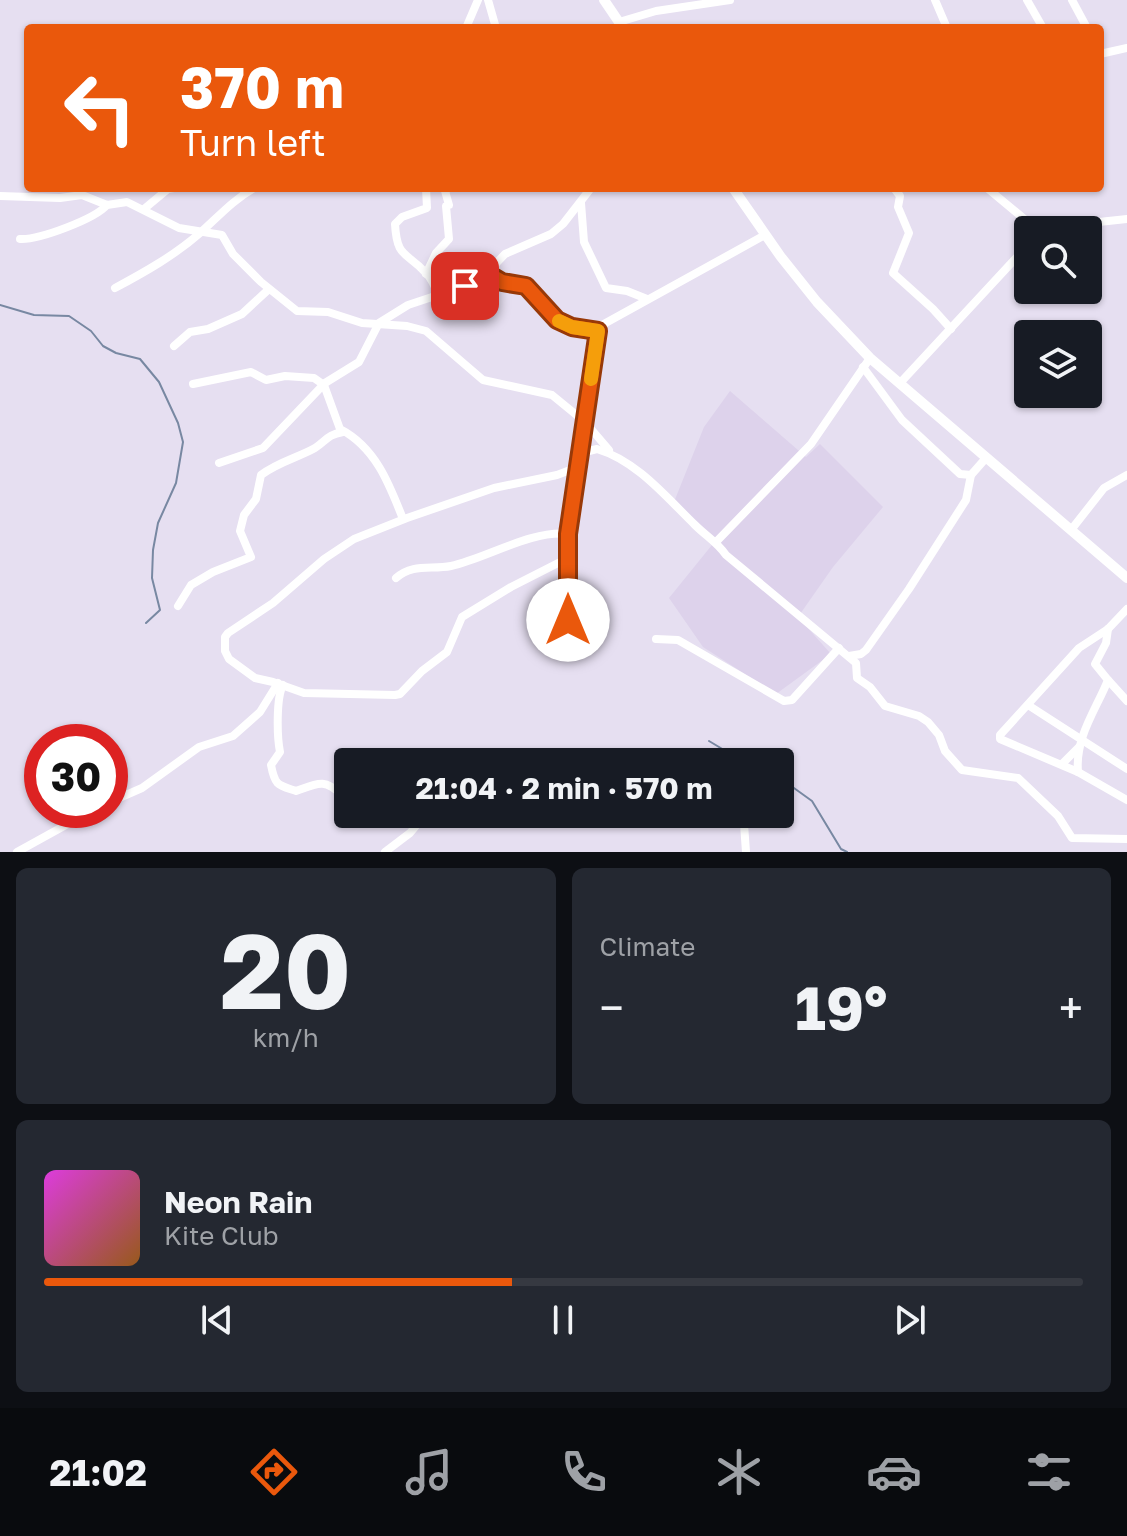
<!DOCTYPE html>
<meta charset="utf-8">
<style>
:root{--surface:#171b24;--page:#242831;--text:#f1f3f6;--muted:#9ea1a6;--line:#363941;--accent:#ea580c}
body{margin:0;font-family:"Golos Text",sans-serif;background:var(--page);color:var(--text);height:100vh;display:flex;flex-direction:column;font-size:30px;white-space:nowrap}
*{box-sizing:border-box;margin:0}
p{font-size:26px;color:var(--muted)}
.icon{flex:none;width:44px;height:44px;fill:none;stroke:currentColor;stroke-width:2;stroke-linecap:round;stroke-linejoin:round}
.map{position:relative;height:852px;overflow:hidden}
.sheet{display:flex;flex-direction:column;gap:16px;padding:16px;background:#0d0f14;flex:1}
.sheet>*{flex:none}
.guide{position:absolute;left:24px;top:24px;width:1080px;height:168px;border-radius:8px;box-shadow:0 2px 6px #0004;background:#ea580c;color:#fff;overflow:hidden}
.fabs{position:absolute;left:1014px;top:216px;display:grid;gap:16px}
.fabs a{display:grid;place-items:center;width:88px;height:88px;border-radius:8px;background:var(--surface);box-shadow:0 2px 6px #0004;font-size:40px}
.speed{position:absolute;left:24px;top:724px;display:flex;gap:16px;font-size:40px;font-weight:700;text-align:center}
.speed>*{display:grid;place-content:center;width:104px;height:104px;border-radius:50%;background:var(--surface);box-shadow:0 2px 6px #0004;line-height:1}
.speed .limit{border:12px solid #d22;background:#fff;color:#111}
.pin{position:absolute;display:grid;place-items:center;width:68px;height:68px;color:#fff;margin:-34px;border-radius:16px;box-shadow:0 4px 12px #0006}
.me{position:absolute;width:88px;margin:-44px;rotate:0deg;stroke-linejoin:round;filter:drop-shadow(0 0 6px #0008)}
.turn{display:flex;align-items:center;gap:28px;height:168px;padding:0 24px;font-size:36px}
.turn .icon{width:104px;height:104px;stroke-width:2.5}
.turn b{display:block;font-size:56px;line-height:68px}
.big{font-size:60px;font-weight:700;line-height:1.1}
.sheet .widget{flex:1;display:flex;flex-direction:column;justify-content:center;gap:12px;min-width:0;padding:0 28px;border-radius:12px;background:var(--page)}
.sheet .dial{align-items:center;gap:0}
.dial b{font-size:104px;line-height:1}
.song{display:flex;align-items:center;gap:24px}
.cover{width:96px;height:96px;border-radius:12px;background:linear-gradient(135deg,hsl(300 70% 55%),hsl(30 70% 35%))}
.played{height:8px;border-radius:4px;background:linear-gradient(90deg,var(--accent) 45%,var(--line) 45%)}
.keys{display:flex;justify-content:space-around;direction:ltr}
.heat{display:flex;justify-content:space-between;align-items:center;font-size:44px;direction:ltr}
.sheet .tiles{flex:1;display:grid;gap:16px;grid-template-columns:1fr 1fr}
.widget:last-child{grid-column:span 2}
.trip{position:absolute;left:334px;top:748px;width:460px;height:80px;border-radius:8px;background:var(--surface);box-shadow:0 2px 6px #0004;font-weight:700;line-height:80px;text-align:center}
.tabs{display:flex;height:128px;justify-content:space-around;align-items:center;background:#090b0e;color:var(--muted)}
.tabs .icon{width:56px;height:56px}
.tabs .current{color:var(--accent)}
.tabs b{font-size:36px;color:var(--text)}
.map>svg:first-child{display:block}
.built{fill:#ddd2eb}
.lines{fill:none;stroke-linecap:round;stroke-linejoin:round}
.stream{stroke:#7888a2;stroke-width:2}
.minor{stroke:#fff;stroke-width:8}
.major{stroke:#fff;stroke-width:10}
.route-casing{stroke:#983908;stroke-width:20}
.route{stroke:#ea580c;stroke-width:14}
.slow{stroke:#f59e0b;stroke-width:14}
</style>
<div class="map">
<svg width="1127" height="852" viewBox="0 0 1127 852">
<rect width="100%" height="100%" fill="#e6dff1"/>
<!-- built -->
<path class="built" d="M730,391L806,457L820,444L883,507L833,567L798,617L831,654L776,694L703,647L669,598L716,540L674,502L704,427Z"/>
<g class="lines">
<!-- stream -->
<g class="stream">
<path d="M0,305L34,315L69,316L91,331L103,346L116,353L140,359L159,382L178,423L183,442L176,483L158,523L153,550L152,578L160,610L146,623"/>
<path d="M709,741L744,762"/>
<path d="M780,778L812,801L841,849L847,852"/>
</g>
<!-- minor -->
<g class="minor">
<path d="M488,0L496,28"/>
<path d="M935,0L947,28"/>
<path d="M1027,0L1043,28"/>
<path d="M1072,0L1087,28"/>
<path d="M619,22L656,11L730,0"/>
<path d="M466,28L478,0"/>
<path d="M1100,54L1127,48"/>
<path d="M426,188L427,208L402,217L395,224C397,259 406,251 426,273C432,279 436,289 439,297"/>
<path d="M894,188L900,196L898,207L909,233L893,273L933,309L951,329"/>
<path d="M987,188L1028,222L1043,228L1127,219"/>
<path d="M0,196L60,198L82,195L107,205L127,202L179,228L222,235L233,254L261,282L297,311L328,312L362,323L407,326L426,331L483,380L552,395L585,422L568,534V620"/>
<path d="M581,203L584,242L606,288L627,291L647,299"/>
<path d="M144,209L168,189L174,188"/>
<path d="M20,239C39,240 95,219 107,205"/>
<path d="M487,273L502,282L521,284L529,288L539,302L557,320L572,327L598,331"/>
<path d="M426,274L436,253L449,239L446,206L449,205L445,191L449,188"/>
<path d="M115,288C145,272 175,255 200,233C218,217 233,200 254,188"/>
<path d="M174,346L190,332L208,329L242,314L269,289"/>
<path d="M863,367L902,420L960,474L971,475"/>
<path d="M901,382L1028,245"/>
<path d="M193,384L251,372L266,380L285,376L314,378L324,385L340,429C375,447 389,483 403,519"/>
<path d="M609,450L585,422L594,347L602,325L765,235"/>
<path d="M580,460L585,452L597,449C637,461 666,497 695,525C706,536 717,542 726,555L856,663L857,678L870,687L885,706L919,716L928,722L939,735L945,751L962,770L1018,778L1058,816L1072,838L1127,839"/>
<path d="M219,463L263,448L325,383L359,362L379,323L408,305L465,286L487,273L505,254L551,234L563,224L591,188"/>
<path d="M1071,530L1104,488L1127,475"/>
<path d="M717,541L811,444L870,358"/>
<path d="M568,558L511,587L462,617L447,652L422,671L400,694L395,695L304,693L273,682L255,678L229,659L225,651V637L228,633L273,603L324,559L354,539L407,518L494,488L557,475L578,467"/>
<path d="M396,578C413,563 431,570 451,566C487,558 531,530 568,534"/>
<path d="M178,606L191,585L213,572L251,557L240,531L244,515L256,499L261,475C278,462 297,458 315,448C327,440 327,435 343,432"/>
<path d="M1127,609L1108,629L1079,648L1000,735V739L1078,772L1127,800"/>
<path d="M656,639L678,640L784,701L792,700L839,648"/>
<path d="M849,656L861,654L866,650L909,589L966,500L971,475L986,458"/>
<path d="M1108,680L1127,701"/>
<path d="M283,685C276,698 277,737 280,752L271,765C275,786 278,785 296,791C318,783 324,778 342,795"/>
<path d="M1028,705L1127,769"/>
<path d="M1062,764L1079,747"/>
<path d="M1078,772C1075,737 1096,710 1108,680L1095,664L1106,643L1108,629"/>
<path d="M110,802L142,788L199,747L233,736L260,712L278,683"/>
<path d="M17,852L93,810"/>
<path d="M385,852L410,833L426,814"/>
<path d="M746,852L744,824L749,814"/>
</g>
<!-- major -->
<g class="major">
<path d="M604,0L623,28"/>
<path d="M733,188L781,257L817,302L870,358L1127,578"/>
</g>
</g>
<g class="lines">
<defs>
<path id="route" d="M465,286L487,273L502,282L526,286L557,320L572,327L598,331L568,534V620"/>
</defs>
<!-- route casing -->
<use href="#route" class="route-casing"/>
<!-- route -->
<use href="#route" class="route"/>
<!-- slow -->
<path class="slow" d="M559,321L572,327L598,331L591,379"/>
</g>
</svg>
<div class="fabs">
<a><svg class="icon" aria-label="search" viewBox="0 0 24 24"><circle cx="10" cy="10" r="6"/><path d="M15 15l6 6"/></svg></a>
<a><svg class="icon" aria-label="layers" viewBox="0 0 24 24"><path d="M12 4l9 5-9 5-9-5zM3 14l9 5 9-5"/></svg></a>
</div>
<div class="speed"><div class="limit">30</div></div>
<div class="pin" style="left:465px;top:286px;background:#d93025"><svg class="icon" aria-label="arrive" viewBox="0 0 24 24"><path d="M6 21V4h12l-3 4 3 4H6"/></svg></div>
<svg class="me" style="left:568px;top:620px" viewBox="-20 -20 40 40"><circle r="19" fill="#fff"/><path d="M0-13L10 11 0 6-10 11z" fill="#ea580c"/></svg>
<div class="trip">21:04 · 2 min · 570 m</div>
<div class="guide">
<div class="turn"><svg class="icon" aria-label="left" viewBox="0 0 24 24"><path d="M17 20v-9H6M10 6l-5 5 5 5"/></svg><div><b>370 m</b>Turn left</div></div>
</div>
</div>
<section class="sheet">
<div class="tiles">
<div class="widget dial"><b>20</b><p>km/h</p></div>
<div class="widget"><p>Climate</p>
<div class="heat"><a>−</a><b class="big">19°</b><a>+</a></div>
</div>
<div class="widget">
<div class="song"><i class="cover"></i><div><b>Neon Rain</b><p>Kite Club</p></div></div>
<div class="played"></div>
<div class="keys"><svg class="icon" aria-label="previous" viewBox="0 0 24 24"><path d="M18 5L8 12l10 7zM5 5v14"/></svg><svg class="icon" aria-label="pause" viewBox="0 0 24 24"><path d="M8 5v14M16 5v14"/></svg><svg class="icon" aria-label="next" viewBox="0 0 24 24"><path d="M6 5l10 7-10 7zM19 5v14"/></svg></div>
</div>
</div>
</section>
<nav class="tabs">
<b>21:02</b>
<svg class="icon current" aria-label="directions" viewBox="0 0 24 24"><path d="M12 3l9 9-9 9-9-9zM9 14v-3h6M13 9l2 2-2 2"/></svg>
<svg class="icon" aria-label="music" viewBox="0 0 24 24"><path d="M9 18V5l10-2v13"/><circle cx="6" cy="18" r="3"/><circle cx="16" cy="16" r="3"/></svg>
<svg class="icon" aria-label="phone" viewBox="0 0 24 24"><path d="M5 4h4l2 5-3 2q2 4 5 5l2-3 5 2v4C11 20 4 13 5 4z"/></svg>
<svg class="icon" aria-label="climate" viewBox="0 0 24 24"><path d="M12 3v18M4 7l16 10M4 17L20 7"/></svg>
<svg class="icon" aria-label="car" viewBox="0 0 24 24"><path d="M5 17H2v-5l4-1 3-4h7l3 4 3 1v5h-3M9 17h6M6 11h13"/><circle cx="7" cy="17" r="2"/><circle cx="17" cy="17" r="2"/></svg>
<svg class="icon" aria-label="filters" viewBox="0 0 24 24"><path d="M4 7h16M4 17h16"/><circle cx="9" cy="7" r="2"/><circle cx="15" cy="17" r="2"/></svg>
</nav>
